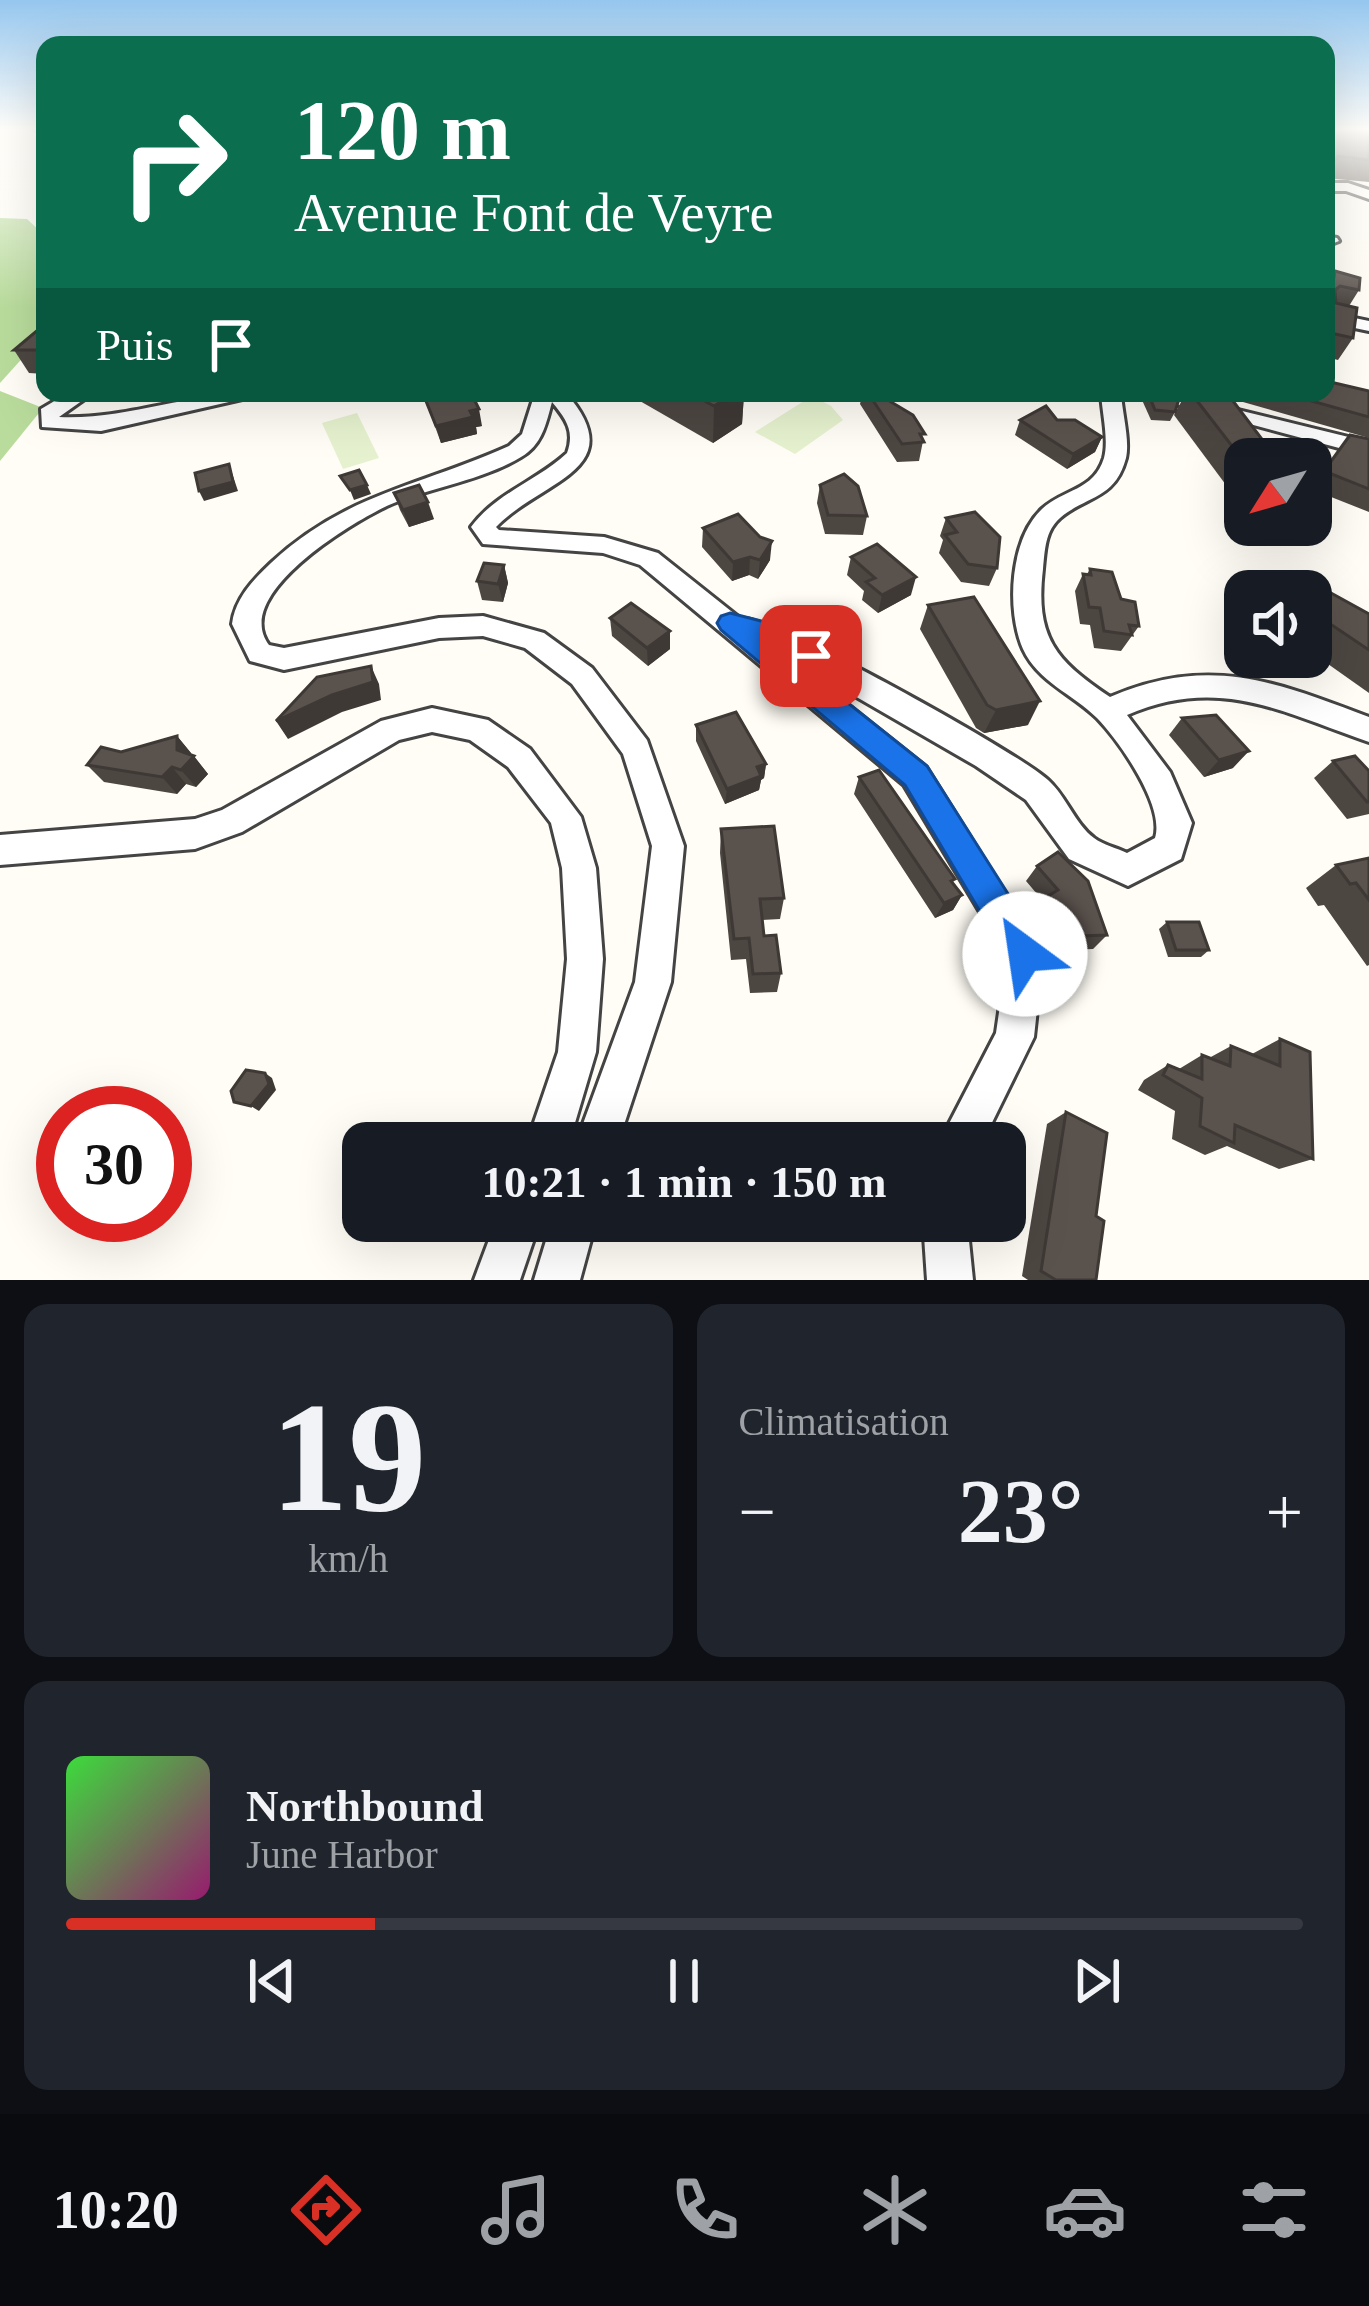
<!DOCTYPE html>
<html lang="fr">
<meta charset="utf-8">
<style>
:root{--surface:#171b24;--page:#20242c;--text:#f1f3f6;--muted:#9ea1a6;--line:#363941;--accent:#d93025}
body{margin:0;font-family:"Times New Roman",serif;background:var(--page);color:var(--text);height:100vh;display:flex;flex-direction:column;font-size:45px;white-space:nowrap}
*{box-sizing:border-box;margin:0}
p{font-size:39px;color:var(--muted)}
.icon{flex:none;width:66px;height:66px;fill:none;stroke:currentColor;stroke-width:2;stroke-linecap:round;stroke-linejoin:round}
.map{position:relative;height:1280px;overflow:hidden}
.panel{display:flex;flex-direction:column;gap:24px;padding:24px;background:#0d0f14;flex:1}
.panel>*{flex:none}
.banner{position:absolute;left:36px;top:36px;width:1299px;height:366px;border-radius:24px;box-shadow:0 12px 48px #0002;background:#0b6e4f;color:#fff;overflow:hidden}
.needle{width:78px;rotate:233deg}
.fabs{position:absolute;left:1224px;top:438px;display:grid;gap:24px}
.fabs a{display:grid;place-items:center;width:108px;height:108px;border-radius:24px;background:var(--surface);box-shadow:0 12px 48px #0002;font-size:60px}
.speed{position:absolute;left:36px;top:1086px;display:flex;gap:24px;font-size:60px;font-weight:700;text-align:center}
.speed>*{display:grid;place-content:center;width:156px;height:156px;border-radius:50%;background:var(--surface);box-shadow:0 12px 48px #0002;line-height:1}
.speed .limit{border:18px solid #d22;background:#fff;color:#111}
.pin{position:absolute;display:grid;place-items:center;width:102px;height:102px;color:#fff;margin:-51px;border-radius:24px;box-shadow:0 6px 18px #0006}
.me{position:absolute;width:132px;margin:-66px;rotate:329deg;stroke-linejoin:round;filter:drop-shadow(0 0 9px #0008)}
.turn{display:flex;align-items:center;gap:42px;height:252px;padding:0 60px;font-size:54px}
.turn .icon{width:156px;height:156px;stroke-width:2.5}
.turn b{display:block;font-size:84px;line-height:102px}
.then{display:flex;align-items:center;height:114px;padding:0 60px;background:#0003;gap:24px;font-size:45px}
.big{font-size:90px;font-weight:700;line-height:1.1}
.panel .tile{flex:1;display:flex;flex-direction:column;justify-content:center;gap:18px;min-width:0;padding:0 42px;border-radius:24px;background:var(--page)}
.panel .dial{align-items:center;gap:0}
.dial b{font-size:156px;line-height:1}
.song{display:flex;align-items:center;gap:36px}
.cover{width:144px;height:144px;border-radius:18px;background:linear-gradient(135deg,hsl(120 70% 55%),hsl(320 70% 35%))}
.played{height:12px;border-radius:6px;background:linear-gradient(90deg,var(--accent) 25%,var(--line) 25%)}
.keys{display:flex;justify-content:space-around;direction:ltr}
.heat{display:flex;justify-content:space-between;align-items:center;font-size:66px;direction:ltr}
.panel .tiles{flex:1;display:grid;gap:24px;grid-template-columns:1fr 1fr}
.tile:last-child{grid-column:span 2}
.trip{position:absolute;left:342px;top:1122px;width:684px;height:120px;border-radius:24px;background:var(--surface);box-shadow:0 12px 48px #0002;font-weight:700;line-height:120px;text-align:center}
.tabs{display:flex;height:192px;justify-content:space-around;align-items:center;background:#090b0e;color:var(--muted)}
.tabs .icon{width:84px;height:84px}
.tabs .on{color:var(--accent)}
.tabs b{font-size:54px;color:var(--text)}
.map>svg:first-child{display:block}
.forest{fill:#b9dc9c}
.pitch{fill:#e6f2cf}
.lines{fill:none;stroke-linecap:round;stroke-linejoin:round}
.minor-casing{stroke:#444;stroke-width:6}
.minor{fill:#fff;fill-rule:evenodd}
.wall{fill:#4d4742}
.shaded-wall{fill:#3f3936}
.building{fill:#5a524d;stroke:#3f3936;stroke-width:3}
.route{fill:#1a73e8;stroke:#114b97;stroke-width:3}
</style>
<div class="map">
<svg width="1369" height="1280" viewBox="0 0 1369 1280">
<rect width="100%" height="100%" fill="#fffdf5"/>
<!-- forest -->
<g class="forest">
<path d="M0,218L27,219L45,236V333L0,383Z"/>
<path d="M0,391L43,408L0,461Z"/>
</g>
<!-- pitch -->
<g class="pitch">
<path d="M812,396L831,406L843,420L795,454L755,432Z"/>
<path d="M357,413L379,458L343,469L322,423Z"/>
</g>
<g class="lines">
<defs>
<g id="minor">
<path d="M1326,183H1348L1369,190V199L1346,191H1326Z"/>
<path d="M1326,236L1337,238L1339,241L1326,246Z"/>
<path d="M1326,312L1369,321V331L1326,322Z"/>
<path d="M68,393H93L59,417C126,420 187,393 254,393L251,397L101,431L42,427L41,409Z"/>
<path d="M535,393H566C633,470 541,480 496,527L499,530L604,537L658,553L741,619C769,613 1019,753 1048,780C1066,796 1075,824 1094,838C1103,845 1117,848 1127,853L1155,838C1165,806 1120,742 1097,718C1073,694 1038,682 1023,649C1006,610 1010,539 1042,509C1063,489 1094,491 1104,458C1109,440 1102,412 1101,393H1121C1122,412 1130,440 1126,458C1115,500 1085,496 1060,518C1045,531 1045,550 1043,569C1035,637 1055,660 1110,697C1209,655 1274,681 1369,717V742C1282,712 1219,675 1127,715L1170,772L1192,823L1181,859L1128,886L1069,859L1026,800L976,766L789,658L926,767L1043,954L1034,1037L982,1143H939L996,1033L1007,957L904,785L640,565L603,553L483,544L471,527C496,493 537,481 567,453C575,431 566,419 552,402C546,424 542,445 521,457C481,481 432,487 389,505C350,523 231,595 269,645L284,648L439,618L483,616L544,633L592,668L647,740L684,846L671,982L618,1143H576L635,982L652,846L623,754L572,684L525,648L483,636L439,638L284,670L250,661L232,624C235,599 253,580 271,563C346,493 421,486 509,446L522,434Z"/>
<path d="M1134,393H1168L1369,442V456Z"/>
<path d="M432,708L488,720L530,749L581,817L596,868L603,959L596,1052L569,1143H527L558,1052L567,959L562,868L551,823L508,767L470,740L432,732L399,740L242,832L195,849L0,865V835L195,819L222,810L381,721Z"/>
<path d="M496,1221H540L520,1280H474Z"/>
<path d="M552,1221H596L580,1280H534Z"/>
<path d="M923,1221H967L973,1280H927Z"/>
</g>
</defs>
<!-- minor casing -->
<use href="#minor" class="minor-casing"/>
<!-- minor -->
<use href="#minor" class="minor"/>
</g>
<!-- wall -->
<g class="wall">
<path d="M28,129H45V138Z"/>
<path d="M1326,129H1369V182L1326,178Z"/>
<path d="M1335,271L1359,290L1349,306L1353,338L1338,360L1326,357V276L1332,277Z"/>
<path d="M45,324V374L29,373L14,350Z"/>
<path d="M1369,391V438L1243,402L1244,393Z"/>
<path d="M626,393H744L742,424L713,443Z"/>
<path d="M855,393H876L923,441L919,461L897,462L860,404L862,396Z"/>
<path d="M1146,393H1155L1175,412L1170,421L1151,420L1142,400Z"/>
<path d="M1186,393H1227L1245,459V486L1226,485L1174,415Z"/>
<path d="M424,396L482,426L476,427L477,434L441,443Z"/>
<path d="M1020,420L1102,437L1095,452L1067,469L1015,435Z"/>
<path d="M1350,435L1369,439V512L1311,489Z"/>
<path d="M820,485L867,516L863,535L825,534L817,503Z"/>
<path d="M394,493L434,519L409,527L400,510Z"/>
<path d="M946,518L997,568L989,586L961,582L939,553L943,540L940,536Z"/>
<path d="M703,528L770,560L758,579L749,575L732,581L702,547Z"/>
<path d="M851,557L911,595L878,613L862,600L864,591L847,575Z"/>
<path d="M504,565L508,583L503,602L482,600L477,581Z"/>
<path d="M1090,569L1121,599L1139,626L1121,651L1094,648L1090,625L1080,624L1075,591L1083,574H1087Z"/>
<path d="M928,605L1028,725L984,733L976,728L920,629Z"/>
<path d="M1311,609L1369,614V693L1311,652Z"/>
<path d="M610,618L670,649L648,666L612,636Z"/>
<path d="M1182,718L1233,768L1204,777L1169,735Z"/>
<path d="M696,725L766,764L764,778L761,780L759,790L725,804L696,741Z"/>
<path d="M177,736L208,774L196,787L186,784L177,794L104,782L87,765L121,752Z"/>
<path d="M1333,761L1369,771V814L1347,819L1314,778Z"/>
<path d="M859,777L955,879L952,883L962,895L953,910L935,918L854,794Z"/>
<path d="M721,829L784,898L780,919L762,920L764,936L781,973L777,992L750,993L746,959L731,960L720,853Z"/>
<path d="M1369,858V965L1367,966L1324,905L1318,906L1306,888L1336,865Z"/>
<path d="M1037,866L1107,935L1093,949L1068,950L1050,943L1036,911L1043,901L1026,881Z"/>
<path d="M1167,922L1209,950L1201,957H1168L1159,929Z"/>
<path d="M1280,1039L1313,1159L1279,1169L1227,1146L1205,1155L1172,1139L1175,1111L1138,1090L1144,1080L1168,1065L1179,1069L1202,1055L1209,1058L1231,1046L1252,1054Z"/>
<path d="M1066,1112L1096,1216V1280H1028L1022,1276L1047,1124Z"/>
<path d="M684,1221H713L711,1231Z"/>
</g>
<!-- shaded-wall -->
<g class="shaded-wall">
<path d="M735,393H744L742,424L713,443L714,406Z"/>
<path d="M479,409L482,426L476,427L477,434L441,443L436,426Z"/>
<path d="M1102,437L1095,452L1067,469L1073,454Z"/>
<path d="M229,464L238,491L204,501L199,491Z"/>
<path d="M367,485L371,494L354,500L350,490Z"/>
<path d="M428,502L434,519L409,527L403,510Z"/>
<path d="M772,541L770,560L758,579L760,560Z"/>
<path d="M750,557L749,575L732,581L733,562Z"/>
<path d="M504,565L508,583L503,602L498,584Z"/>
<path d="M916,577L911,595L878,613L882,595Z"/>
<path d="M670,631V649L648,666L647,648Z"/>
<path d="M371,666L379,684L381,700L342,712L288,739L276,721Z"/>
<path d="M1040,701L1028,725L984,733L996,710Z"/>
<path d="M177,736L191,753V759L194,756L208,774L196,787L181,770Z"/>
<path d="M1249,751L1233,768L1204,777L1219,760Z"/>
<path d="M766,764L764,778L761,780L759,790L725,804L727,789L757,767Z"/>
<path d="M172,767L186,784L177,794L162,777Z"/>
<path d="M962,895L953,910L935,918L944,903Z"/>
<path d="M265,1073L272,1078L276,1090L259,1111L251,1106Z"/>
</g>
<!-- building -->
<g class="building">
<path d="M1326,129H1361L1369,133V160L1338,156L1334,162H1326Z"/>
<path d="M1335,271L1360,278L1359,290L1340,286L1335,290L1336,303L1357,308L1353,338L1326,332V276L1334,277Z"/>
<path d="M45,324V346L40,350H14Z"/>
<path d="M1326,381L1369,391V417L1283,393H1326Z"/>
<path d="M437,393H464L465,395L471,393L479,409L470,411L473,417L436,426L424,396Z"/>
<path d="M690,393H735L714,406Z"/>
<path d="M868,393H876L913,415L925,434H920L924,442L902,444Z"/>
<path d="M1148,393L1179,399L1175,412L1155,410Z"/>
<path d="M1191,393H1227L1277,459H1242Z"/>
<path d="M1046,406L1057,420H1075L1102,437L1073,454L1020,420Z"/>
<path d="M1350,435L1369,439V489L1324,471Z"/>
<path d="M229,464L233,482L199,491L195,473Z"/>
<path d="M359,470L367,485L350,490L340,476Z"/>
<path d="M844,474L858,486L867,516L828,515L820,485Z"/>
<path d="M419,485L428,502L403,510L394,493Z"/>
<path d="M975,512L1000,537L997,568L968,564L945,535L957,532L946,518Z"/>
<path d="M738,514L760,537L772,541L760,560L750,557L733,562L703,528Z"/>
<path d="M877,544L916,577L882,595L866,582L875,578L851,557Z"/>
<path d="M484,563L504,565L498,584L477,581Z"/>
<path d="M1090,569L1112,572L1121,599L1135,602L1139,626L1129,625L1132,635L1104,631L1100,608L1089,607L1083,574L1091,575Z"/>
<path d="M1331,593L1369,614V650L1311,611V609Z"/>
<path d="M974,597L1040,701L996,710L987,705L928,605Z"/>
<path d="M631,603L670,631L647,648L610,618Z"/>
<path d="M371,666L373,682L332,695L276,721L317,677Z"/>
<path d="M736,712L766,764L757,767L761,776L727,789L696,725Z"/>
<path d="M1216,715L1249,751L1219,760L1182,718Z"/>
<path d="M177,736V750L194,756L181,770L172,767L162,777L87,765L101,747L121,752Z"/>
<path d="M1355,756L1369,771V802H1367L1333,761Z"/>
<path d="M879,770L955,879L951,881L962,895L944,903L859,777Z"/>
<path d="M774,826L784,898L760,899L764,936L776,935L781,973L753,974L749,938L734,939L721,829Z"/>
<path d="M1058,852L1088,881L1107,935L1081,936L1062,929L1048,896L1058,890L1037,866Z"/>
<path d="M1369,858V900L1356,883L1350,884L1336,865Z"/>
<path d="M1167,922H1199L1209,950H1176Z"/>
<path d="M1280,1039L1310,1052L1313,1159L1235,1125L1234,1143L1200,1126L1202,1098L1163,1075L1168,1065L1202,1079V1055L1230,1066L1231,1046L1280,1066Z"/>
<path d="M246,1070L265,1073L269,1084L251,1106L234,1102L231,1091Z"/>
<path d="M1066,1112L1107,1133L1096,1216L1104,1221L1096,1280H1056L1041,1271Z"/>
</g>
<!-- sky -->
<linearGradient id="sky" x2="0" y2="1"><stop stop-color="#95c6ee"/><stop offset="0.42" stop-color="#fffefa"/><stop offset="1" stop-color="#fffefa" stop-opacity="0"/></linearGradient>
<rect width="1369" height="308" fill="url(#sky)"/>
<!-- route -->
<path class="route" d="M730,613L761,621L821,648L825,656L821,663L811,666L794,660L927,766L1038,941L1044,954L1038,967L1025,972L1013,967L905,785L721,630L717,623L721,616Z"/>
</svg>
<div class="fabs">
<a><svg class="needle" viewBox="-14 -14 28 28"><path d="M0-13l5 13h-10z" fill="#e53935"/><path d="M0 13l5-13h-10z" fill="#9ea1a6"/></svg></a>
<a><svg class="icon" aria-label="sound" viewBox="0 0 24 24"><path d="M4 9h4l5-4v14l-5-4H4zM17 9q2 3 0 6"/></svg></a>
</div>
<div class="speed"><div class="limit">30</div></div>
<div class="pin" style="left:811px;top:656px;background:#d93025"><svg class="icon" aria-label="arrive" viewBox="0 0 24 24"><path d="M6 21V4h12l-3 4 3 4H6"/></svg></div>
<svg class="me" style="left:1025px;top:954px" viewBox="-20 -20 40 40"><circle r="19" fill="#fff"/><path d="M0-13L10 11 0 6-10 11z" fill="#1a73e8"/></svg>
<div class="trip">10:21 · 1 min · 150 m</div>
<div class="banner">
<div class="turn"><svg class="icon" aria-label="right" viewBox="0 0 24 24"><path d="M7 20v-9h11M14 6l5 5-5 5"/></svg><div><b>120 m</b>Avenue Font de Veyre</div></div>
<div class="then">Puis<svg class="icon" aria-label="arrive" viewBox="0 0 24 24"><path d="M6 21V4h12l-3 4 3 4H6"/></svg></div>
</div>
</div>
<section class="panel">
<div class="tiles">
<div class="tile dial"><b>19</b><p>km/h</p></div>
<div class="tile"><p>Climatisation</p>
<div class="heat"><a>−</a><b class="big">23°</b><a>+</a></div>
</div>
<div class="tile">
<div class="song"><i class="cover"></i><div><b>Northbound</b><p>June Harbor</p></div></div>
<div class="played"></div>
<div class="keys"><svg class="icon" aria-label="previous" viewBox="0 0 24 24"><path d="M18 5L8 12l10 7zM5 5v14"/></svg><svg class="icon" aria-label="pause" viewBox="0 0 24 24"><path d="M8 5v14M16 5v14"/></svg><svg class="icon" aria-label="next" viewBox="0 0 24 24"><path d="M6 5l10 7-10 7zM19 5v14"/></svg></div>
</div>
</div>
</section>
<nav class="tabs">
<b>10:20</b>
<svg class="icon on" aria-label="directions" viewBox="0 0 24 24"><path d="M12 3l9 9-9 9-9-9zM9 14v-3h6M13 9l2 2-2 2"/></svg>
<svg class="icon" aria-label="music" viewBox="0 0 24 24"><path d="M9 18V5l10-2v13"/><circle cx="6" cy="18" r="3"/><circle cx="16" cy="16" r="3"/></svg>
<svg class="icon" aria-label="phone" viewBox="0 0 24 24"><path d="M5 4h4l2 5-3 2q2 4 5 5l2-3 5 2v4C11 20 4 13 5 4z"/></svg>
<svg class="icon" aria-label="climate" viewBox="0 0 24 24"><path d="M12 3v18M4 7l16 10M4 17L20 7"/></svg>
<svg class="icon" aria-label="car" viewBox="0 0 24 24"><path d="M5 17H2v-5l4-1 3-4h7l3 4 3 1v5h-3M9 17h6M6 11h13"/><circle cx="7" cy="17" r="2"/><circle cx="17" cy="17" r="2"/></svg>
<svg class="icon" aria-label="filters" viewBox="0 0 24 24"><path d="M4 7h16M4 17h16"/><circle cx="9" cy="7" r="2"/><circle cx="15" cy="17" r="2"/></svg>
</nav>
